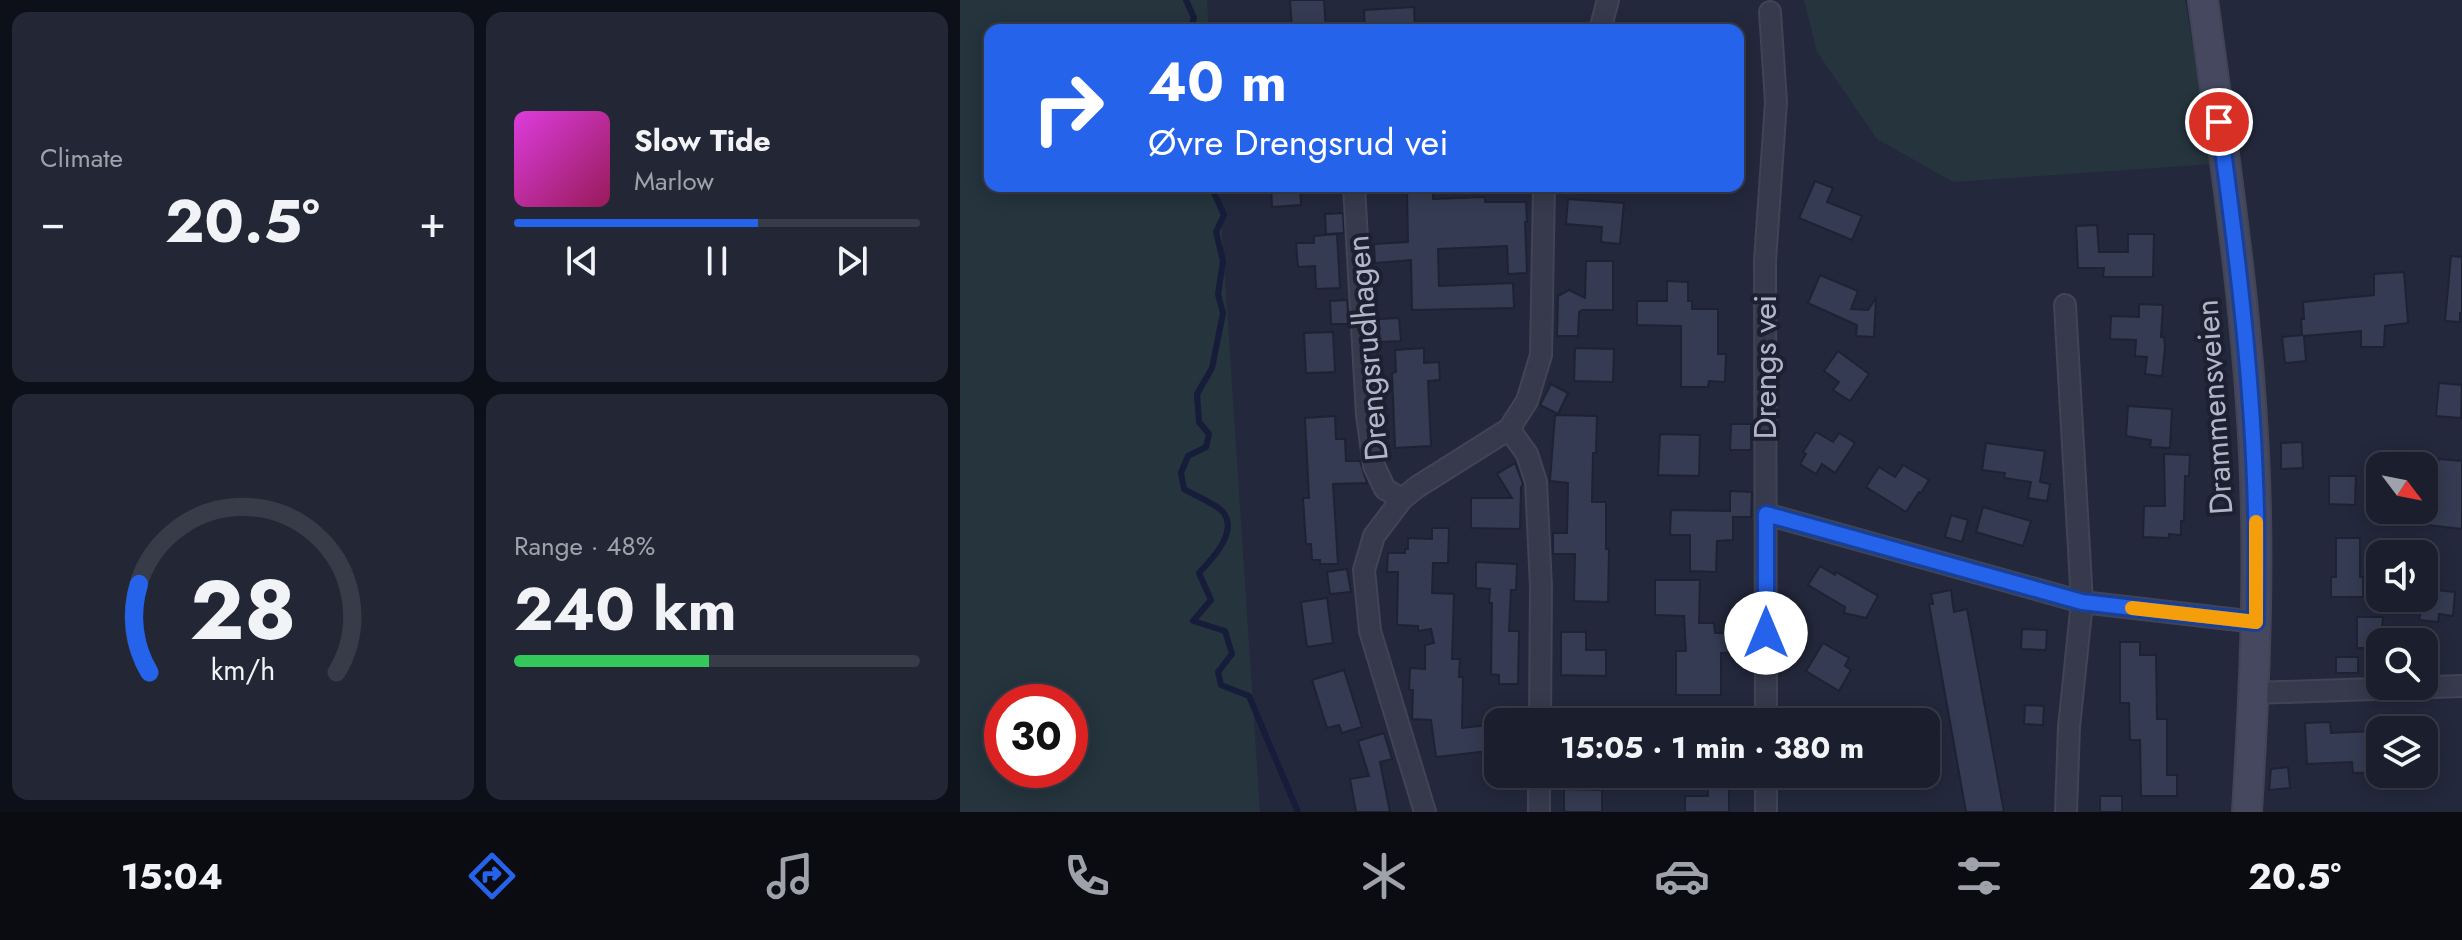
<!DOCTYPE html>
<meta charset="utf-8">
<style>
:root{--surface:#1a1e2d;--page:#232735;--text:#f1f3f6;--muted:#9fa2aa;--line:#383c49;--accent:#2563eb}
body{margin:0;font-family:Jost,sans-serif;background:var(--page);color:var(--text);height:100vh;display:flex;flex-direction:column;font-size:30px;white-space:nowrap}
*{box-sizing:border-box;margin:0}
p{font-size:26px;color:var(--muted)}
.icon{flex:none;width:44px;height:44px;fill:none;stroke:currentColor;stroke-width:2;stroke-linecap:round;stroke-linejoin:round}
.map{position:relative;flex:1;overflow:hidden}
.drawer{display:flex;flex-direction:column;gap:12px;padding:12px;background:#0e1019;width:960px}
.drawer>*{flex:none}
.banner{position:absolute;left:24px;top:24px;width:760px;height:168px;border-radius:16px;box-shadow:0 4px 20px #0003,0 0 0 2px var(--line);background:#2563eb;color:#fff;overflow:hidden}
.needle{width:52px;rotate:122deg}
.buttons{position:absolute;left:1406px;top:452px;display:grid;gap:16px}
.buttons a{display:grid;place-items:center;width:72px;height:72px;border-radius:16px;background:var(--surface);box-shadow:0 4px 20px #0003,0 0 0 2px var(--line);font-size:40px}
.speed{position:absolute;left:24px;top:684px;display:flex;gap:16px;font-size:40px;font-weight:700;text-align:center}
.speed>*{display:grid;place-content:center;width:104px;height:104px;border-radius:50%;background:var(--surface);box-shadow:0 4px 20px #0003,0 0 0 2px var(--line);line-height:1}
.speed .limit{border:12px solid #d22;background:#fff;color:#111}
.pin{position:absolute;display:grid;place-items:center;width:68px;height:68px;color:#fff;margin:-34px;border:4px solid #fff;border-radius:50%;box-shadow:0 2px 8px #0007}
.me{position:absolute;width:88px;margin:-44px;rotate:0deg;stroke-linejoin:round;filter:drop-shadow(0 0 6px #0008)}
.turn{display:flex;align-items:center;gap:28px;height:168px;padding:0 32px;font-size:36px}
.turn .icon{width:104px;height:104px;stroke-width:2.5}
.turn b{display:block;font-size:56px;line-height:68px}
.big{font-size:60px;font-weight:700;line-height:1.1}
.drawer .widget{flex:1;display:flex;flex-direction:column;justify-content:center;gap:12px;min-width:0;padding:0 28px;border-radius:16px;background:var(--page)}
.drawer .dial{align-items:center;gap:0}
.dial svg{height:208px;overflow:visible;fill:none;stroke:var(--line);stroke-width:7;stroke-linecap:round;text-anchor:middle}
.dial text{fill:var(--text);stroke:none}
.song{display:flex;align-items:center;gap:24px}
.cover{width:96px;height:96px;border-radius:12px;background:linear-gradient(135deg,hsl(300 70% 55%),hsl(330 70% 35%))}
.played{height:8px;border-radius:4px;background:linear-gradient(90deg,var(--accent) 60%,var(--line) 60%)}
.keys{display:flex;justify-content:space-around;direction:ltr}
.heat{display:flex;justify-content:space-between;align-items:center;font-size:44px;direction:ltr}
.charge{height:12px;border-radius:6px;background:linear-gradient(90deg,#34c759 48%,var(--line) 0)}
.drawer .tiles{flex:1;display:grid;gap:12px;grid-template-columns:repeat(2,1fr)}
.trip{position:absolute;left:524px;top:708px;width:456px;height:80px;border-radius:16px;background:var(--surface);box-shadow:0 4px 20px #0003,0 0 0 2px var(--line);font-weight:700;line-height:80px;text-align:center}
.tab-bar{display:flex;height:128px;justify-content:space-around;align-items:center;background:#0a0c12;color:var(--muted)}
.tab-bar .icon{width:56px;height:56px}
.tab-bar .selected{color:var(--accent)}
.tab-bar b{font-size:36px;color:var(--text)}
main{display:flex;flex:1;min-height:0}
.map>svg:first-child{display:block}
.green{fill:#25343d;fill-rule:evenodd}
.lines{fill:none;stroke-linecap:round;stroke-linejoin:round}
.stream{stroke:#161c39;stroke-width:6}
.building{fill:#353b52;stroke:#1e2233;stroke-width:2}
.street-casing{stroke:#404455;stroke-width:24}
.secondary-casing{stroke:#404455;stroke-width:32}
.street{stroke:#373a4c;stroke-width:20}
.secondary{stroke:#45485f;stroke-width:28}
.route-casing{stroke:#184099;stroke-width:20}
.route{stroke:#2563eb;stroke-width:14}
.slow{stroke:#f59e0b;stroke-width:14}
.labels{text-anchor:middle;stroke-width:8;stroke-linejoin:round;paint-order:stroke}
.street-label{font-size:32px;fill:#b2b5c7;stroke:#1c2031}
</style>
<main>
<section class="drawer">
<div class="tiles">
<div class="widget"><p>Climate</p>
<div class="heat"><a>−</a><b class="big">20.5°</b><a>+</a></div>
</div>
<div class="widget">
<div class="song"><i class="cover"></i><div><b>Slow Tide</b><p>Marlow</p></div></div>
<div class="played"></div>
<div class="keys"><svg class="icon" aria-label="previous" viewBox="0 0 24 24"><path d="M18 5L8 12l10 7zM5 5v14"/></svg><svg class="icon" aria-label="pause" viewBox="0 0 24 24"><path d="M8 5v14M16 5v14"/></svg><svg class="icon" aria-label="next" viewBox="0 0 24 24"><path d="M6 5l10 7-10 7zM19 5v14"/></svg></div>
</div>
<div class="widget dial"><svg viewBox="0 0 100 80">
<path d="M14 69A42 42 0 1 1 86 69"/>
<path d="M14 69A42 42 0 0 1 10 35" stroke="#2563eb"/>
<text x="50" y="56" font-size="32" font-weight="700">28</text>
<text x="50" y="72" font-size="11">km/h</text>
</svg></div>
<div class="widget"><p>Range · 48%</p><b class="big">240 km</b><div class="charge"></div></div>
</div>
</section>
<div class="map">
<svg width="1502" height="812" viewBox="0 0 1502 812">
<rect width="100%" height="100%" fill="#23283c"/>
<!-- green -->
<g class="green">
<path d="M0,0H247L249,30H30V186H259L300,812H0ZM42,702H110V770H42Z"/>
<path d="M844,0H1225L1254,164L993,182L917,139L857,52Z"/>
</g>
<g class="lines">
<!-- stream -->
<g class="stream">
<path d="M226,0L234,18L230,30"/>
<path d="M251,186L264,215L256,232L263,261L258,294L263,313L252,368L237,394L239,422L249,434L246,447L228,456L221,473L224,489C234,495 256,504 263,512C279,532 251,560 239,573L251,600L233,621L265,631L272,654L258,672L261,685L289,696L338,812"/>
</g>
</g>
<!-- building -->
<g class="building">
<path d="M330,0H364L366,30H332Z"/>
<path d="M454,7L455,30H405L404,10Z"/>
<path d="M855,181L873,188L867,202L902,216L892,240L839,218Z"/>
<path d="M311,186H340L341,205L312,207Z"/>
<path d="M473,191V199L525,197V202H566L567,222H565L567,273L548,274L547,246L478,249L479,286L553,283L554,308L452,310L451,260L415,263L414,244L448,242L447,192Z"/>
<path d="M608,199L664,203L660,244L641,242L642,227L606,224Z"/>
<path d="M383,213L384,233L366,234L365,214Z"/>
<path d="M1137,225L1139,252H1168V234H1194L1193,277H1143L1144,268H1118L1116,226Z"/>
<path d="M377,234L380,288L356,289L355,266L338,267L336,243H354V236Z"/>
<path d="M1491,256L1502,257V313H1500V322L1485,321Z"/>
<path d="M626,261H653V310H622L619,312L618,336H597L598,296L609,290L625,298Z"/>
<path d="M1444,272L1448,323L1425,326L1424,347H1401V331L1344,336L1346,361L1325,363L1322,337L1342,335L1341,319H1344L1343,302L1414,295V274Z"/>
<path d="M860,275L898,291L891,309L908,310L916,298L914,337L896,336L897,325L848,303Z"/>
<path d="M707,281L728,282V301H732V309H758V354H766L765,382L749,381L748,387H721V326L677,325V301H707Z"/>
<path d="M387,300L389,324H371L370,301Z"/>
<path d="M1179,304L1203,305L1201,337H1204L1205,347L1202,376L1185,374L1187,357L1175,356L1176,340L1150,339L1151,316L1179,317Z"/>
<path d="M439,318L441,341L420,342L418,319Z"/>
<path d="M373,332L375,372L346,373L344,333Z"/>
<path d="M464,348V363L479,362L480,380L468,381L471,446L435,448L432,373L436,372L435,350Z"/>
<path d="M615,348L654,349L653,382L614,381Z"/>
<path d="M878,351L909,374L890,401L873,390L879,382L864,371Z"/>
<path d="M1479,383L1502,385L1501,418L1476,416Z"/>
<path d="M591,384L608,393L598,414L580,405Z"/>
<path d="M1168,406L1212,409L1210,448L1190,447L1191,440L1166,436Z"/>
<path d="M595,415L637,416L636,453H633L632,502H646V549H649L648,602L614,601L615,554H593V533H607L608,483L590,481Z"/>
<path d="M375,416L376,439H385L386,461H400L407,483L373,484L378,564H360V560H352L351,544H346L343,498H349L345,418Z"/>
<path d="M771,424H792L791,450H770Z"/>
<path d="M856,432L873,442L879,433L895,443L875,473L862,464L856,474L840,464L846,454L843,452Z"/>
<path d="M700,434L740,435L739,476L698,475Z"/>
<path d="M1342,442L1343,468L1321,469V443Z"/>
<path d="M1026,443L1085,451L1080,482L1090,484L1087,501L1068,498L1071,482L1044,478L1045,473L1022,470Z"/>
<path d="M1204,454L1230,455L1229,476H1225L1224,521H1221V535L1209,534V538L1183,537L1184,506H1205Z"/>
<path d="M1479,459L1502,461V529L1468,525L1470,513H1465L1469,476H1474Z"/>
<path d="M555,463L563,484L561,487L560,529L511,528V498H552L537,474Z"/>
<path d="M943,465L969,480L961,493L959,492L946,512L906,487L919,467L935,477Z"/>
<path d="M1369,476H1396L1395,505L1369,504Z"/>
<path d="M770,491L792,492L791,517H773V540L757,541L756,572L730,571V535H710L711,510L770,511Z"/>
<path d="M1023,507L1071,521L1063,546L1016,532Z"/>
<path d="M991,515L1008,520L1002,542L985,537Z"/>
<path d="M472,528H489L488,563H473L472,593L494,594L492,659H500L499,677H503L502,728L538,724V750L476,757L471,720L452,719L453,690H449L450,668L465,669V645L474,643L471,629L458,631V626L437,625L438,572H427L428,553H445V549H448V538L472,539Z"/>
<path d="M1376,538H1400V577H1403V597H1371V577H1376Z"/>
<path d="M516,562L557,564L556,590H551L549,631H559L558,684H539V675L531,674L532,603H529L530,589L516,588Z"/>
<path d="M860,566L875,575L876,572L918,596L906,618L884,613L885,607L848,585Z"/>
<path d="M387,569L391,592L370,594L367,572Z"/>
<path d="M695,580H740L739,623H754L755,633H789L790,652L761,653V695H716V651H726L724,616L695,615Z"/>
<path d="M1464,589L1495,592L1493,616L1479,614L1478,622L1459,620Z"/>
<path d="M991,590L994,612L1007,609L1044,812H1006L969,604H973L971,594Z"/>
<path d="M367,598L373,643L347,647L341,602Z"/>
<path d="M1397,617H1423L1420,648H1397Z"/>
<path d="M1062,629L1087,630L1086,650L1061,649Z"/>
<path d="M601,632H626V650H646V676L601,675Z"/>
<path d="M1160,642H1180V655H1196L1197,719H1207V775H1217V796H1181L1180,740H1170L1169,703H1160Z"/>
<path d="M863,643L889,658L885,666L891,670L879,691L846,671Z"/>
<rect x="1376" y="657" width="22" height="16"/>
<path d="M384,670L402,727L382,733L379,725L367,728L352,680Z"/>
<path d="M1065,705L1084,706L1083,725L1064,724Z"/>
<path d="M1370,722L1371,733L1416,731L1417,747H1420V772L1393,773L1392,762L1347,764L1345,723Z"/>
<path d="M424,733L432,759L420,762L430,812H396L390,779L409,776L398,741Z"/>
<path d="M1328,767L1330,788L1309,790L1311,769Z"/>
<path d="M748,774H769V812H725V796H748Z"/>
<path d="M604,789L642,790V812H606L604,810Z"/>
<rect x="1140" y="796" width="22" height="16"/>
</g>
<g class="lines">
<defs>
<g id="street">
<path d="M640,30L648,0"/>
<path d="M394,186L407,415L414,466L425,489L442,499"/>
<path d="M1105,305L1122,602L1109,727L1106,812"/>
<path d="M549,429L567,454L576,482L581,587L580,722"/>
<path d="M806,514L1122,602L1296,622"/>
<path d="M1294,693L1502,686"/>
<path d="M806,722L805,261L816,102L810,12"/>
<path d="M806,774V812"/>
<path d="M465,812L410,631L404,570L414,536L442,499L457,487L549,429L567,401L581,355L584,186"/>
<path d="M579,812V774"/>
</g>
<path id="secondary" d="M1243,0C1266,170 1293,342 1296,514C1298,614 1293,713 1287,812"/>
</defs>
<!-- street casing -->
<use href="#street" class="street-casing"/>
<!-- secondary casing -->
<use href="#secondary" class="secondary-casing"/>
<!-- street -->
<use href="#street" class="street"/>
<!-- secondary -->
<use href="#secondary" class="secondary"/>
</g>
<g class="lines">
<defs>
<path id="route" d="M806,633V514L1122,602L1296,622C1296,585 1297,549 1296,512C1293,381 1277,251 1259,122"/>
</defs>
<!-- route casing -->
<use href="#route" class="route-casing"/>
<!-- route -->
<use href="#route" class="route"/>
<!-- slow -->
<path class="slow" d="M1172,608L1296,622V522"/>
</g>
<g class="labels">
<!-- street labels -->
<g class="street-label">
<text transform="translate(407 348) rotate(-95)" y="11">Drengsrudhagen</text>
<text transform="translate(805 367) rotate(-90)" y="11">Drengs vei</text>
<text transform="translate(1254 407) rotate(-94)" y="11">Drammensveien</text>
</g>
</g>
</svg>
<div class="buttons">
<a><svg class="needle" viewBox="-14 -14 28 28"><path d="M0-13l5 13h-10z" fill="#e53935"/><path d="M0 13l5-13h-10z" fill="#9fa2aa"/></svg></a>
<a><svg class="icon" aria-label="sound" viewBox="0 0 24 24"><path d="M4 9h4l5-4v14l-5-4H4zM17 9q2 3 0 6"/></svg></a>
<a><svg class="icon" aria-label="search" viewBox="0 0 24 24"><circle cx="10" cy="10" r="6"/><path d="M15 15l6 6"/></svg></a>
<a><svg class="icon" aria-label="layers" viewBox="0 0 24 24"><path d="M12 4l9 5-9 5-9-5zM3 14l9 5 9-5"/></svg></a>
</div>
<div class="speed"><div class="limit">30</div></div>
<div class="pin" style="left:1259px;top:122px;background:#d93025"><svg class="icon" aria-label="arrive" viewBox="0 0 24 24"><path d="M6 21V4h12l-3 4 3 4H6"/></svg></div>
<svg class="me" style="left:806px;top:633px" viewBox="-20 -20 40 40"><circle r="19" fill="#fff"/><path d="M0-13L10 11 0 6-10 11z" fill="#2563eb"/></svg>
<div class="trip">15:05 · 1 min · 380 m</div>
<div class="banner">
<div class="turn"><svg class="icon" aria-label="right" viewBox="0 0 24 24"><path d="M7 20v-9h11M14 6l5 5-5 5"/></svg><div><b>40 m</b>Øvre Drengsrud vei</div></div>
</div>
</div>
</main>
<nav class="tab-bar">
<b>15:04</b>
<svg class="icon selected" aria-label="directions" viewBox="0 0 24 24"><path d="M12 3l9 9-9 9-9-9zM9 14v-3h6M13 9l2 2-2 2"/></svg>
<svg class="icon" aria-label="music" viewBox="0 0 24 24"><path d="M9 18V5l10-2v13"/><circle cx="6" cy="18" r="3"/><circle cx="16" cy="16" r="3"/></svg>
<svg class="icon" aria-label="phone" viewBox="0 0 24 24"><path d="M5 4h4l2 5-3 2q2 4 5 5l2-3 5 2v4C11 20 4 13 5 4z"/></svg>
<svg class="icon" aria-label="climate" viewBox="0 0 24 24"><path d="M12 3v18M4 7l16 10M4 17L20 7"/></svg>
<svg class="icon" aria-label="car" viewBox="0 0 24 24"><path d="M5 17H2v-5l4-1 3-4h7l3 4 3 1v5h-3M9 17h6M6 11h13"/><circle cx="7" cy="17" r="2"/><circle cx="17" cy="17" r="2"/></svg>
<svg class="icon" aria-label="filters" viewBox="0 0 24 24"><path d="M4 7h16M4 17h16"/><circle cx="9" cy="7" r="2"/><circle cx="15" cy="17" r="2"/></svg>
<b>20.5°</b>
</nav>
